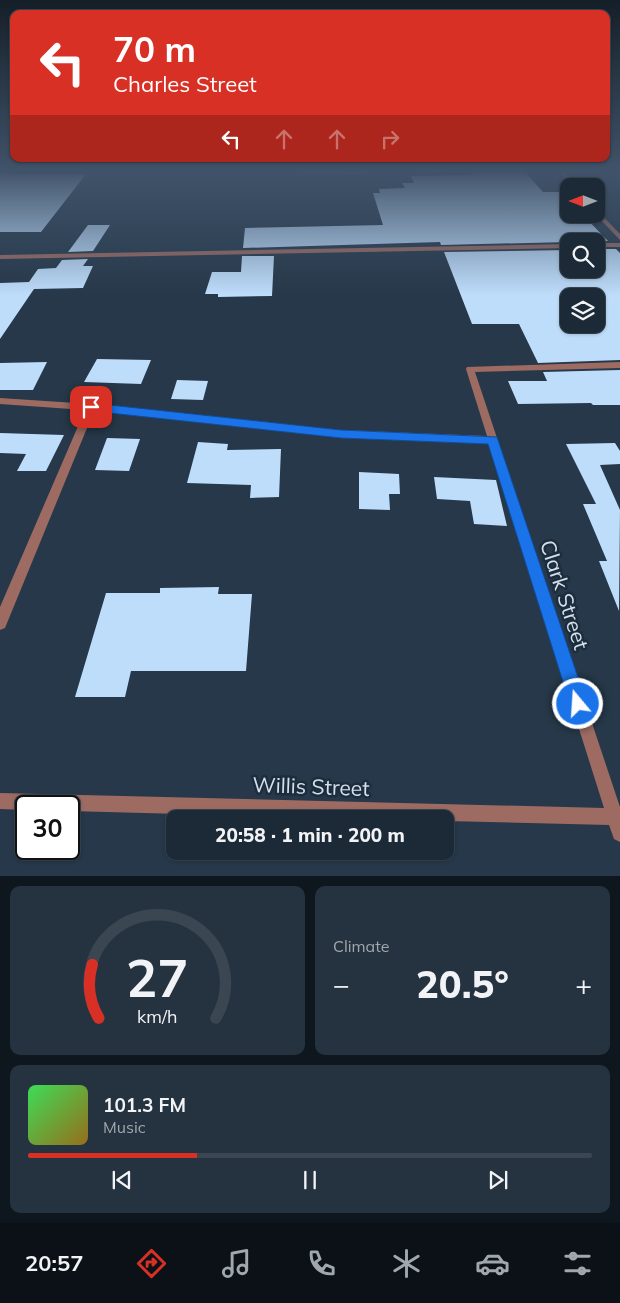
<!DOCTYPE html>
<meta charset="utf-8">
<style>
:root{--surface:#1c2a37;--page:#25323f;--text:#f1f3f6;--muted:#a0a7ad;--line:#3a4652;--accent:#d93025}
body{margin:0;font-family:Mulish,sans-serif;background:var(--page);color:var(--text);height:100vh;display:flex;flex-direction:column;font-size:19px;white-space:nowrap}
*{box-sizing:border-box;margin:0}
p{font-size:16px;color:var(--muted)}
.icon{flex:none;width:28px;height:28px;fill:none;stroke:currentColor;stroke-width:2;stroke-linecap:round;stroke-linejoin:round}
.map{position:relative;height:876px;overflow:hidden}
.sheet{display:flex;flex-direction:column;gap:10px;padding:10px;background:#0f171e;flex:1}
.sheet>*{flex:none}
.guide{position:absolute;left:10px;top:10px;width:600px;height:152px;border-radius:10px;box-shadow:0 1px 4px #0004,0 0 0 1px var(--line);background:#d93025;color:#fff;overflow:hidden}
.needle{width:32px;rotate:270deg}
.tools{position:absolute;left:560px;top:178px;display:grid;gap:10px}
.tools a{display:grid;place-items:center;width:45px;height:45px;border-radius:10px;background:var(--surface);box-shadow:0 1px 4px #0004,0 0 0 1px var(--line);font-size:25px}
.speed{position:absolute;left:15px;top:795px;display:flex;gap:10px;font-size:25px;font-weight:700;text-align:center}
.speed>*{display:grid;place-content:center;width:65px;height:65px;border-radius:50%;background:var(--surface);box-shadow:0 1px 4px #0004,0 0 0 1px var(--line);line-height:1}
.speed .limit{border:2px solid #111;border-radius:8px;background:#fff;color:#111}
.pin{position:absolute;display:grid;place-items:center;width:42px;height:42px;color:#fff;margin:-21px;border-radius:10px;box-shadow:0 2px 8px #0006}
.me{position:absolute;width:55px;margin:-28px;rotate:342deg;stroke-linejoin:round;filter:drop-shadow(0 0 4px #0008)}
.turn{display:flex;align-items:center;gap:18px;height:105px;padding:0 20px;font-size:22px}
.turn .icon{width:65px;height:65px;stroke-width:2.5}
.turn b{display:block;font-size:35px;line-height:42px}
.lanes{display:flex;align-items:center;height:48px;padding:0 20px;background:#0003;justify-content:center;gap:25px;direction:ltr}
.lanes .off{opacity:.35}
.big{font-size:38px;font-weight:800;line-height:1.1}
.sheet .tile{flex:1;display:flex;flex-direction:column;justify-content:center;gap:8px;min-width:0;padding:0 18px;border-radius:10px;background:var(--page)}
.sheet .dial{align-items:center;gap:0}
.dial svg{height:130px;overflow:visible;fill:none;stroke:var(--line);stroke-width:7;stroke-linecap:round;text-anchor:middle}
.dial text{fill:var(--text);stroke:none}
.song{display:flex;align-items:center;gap:15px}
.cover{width:60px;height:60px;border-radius:8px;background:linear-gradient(135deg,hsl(130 70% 55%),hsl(40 70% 35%))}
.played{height:5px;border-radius:2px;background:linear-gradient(90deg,var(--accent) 30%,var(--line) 30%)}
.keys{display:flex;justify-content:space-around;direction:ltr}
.heat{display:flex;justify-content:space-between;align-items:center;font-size:28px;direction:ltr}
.sheet .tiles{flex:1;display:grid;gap:10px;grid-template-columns:1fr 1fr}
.tile:last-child{grid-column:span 2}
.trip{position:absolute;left:166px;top:810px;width:288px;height:50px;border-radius:10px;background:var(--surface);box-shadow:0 1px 4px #0004,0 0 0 1px var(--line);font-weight:800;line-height:50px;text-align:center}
.dock{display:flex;height:80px;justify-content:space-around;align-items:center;background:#0b1116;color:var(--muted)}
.dock .icon{width:35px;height:35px}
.dock .active{color:var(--accent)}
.dock b{font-size:22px;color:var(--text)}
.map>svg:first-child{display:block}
.building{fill:#beddfb;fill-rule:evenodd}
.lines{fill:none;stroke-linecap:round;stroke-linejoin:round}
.minor{fill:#9d6b62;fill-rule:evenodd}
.route{fill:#1a73e8;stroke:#114b97}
.labels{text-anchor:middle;stroke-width:5;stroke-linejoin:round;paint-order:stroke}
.near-street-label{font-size:21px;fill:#d5e0eb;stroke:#1c2d3e}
</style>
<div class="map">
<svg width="620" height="876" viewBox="0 0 620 876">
<rect width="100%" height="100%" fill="#263849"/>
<!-- building -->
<g class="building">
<path d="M472,172H525L543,192H562L569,199V214H582L608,241L441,245L440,242L243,248L245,228L383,225L373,193H380L379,189L405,188L402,183H414L411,176L474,175Z"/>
<path d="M0,173L71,174H86L41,232H0Z"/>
<path d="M88,225H110L93,251L68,252Z"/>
<path d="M596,249H616L620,253V360L538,363L519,324H472L444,252L569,250V269H596ZM569,296H596V324H569Z"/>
<path d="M242,256H274L272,296L218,297V294H205L212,272H241Z"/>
<path d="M88,259L83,266H93L83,288L34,289L0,339V283L29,282L38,269L56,268L62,260Z"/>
<path d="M97,359L151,360L141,384L84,382Z"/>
<path d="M47,362L33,390H0V363Z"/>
<path d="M620,370V405H593L591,403L518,404L508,381H547L543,372Z"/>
<path d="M177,380L208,381L203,400L171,399Z"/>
<path d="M0,433L64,435L46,471H17L26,454L0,453Z"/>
<path d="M107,438L140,439L129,471L95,470Z"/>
<path d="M198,442L228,444L227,450L281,449L279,497L250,498L251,485L187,483Z"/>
<path d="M615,443L620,451V464L600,465L620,510L619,611L599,561H607L583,504H596L566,444Z"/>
<path d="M359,472L399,474L400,494H389L390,510L359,509Z"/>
<path d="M434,477L496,480L507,526L474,524L470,501L437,499Z"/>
<path d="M219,587L218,594H252L246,671H131L125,697H75L106,593H160V588Z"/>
</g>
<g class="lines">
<!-- minor -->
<g class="minor">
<path d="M285,172H365L363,174Z"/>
<path d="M560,172H565L577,186H571Z"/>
<path d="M596,209L620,234V240L595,214Z"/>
<rect x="596" y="243" width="24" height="4"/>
<path d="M569,244V248L0,259V255Z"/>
<path d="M620,362V368L475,372L620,807V842L614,839L609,825L445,821V819H362L69,811V806H26V810L0,809V793L604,808L489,444L341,438L94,411L5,628L0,630V607L85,410L0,404V398L91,404L341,430L487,436L466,369L467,367Z"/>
</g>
</g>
<!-- sky -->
<linearGradient id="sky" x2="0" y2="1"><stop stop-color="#151f28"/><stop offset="0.58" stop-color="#41536a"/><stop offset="1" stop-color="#41536a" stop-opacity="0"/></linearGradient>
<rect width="620" height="295" fill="url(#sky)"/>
<!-- route -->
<path class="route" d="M91,403L341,430L497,437L587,704L584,710L578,712L572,710L570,704L488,444L341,438L91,411L86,407Z"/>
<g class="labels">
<!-- near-street labels -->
<g class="near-street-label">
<text transform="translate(564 595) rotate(72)" y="7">Clark Street</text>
<text transform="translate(311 787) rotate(2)" y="7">Willis Street</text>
</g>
</g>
</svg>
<div class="tools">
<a><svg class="needle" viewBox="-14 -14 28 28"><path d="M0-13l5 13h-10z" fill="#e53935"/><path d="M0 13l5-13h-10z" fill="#a0a7ad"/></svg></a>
<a><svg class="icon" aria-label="search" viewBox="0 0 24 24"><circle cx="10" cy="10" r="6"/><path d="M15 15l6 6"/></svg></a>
<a><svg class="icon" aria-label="layers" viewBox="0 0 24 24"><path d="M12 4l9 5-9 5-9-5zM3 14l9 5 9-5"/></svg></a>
</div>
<div class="speed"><div class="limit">30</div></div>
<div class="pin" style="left:91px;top:407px;background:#d93025"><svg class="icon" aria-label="arrive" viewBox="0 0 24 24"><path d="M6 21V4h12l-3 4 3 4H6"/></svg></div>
<svg class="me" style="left:578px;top:704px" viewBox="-20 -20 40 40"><circle r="17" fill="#1a73e8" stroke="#fff" stroke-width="3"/><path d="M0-11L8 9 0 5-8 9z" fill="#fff"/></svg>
<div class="trip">20:58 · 1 min · 200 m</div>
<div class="guide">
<div class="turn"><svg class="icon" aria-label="left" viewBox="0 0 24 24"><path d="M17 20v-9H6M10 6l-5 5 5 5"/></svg><div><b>70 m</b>Charles Street</div></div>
<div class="lanes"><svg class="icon" aria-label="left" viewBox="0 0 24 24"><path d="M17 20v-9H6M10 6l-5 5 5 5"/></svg><svg class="icon off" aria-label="ahead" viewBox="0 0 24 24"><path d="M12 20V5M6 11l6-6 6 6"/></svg><svg class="icon off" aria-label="ahead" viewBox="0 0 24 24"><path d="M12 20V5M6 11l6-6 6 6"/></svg><svg class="icon off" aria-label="right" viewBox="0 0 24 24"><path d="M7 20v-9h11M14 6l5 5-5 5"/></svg></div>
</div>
</div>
<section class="sheet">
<div class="tiles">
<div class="tile dial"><svg viewBox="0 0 100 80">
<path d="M14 69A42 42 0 1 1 86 69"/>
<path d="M14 69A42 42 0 0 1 10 36" stroke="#d93025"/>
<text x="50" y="56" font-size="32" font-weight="700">27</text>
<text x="50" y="72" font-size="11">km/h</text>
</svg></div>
<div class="tile"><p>Climate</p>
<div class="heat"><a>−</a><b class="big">20.5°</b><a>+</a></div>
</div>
<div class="tile">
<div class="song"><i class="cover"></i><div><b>101.3 FM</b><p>Music</p></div></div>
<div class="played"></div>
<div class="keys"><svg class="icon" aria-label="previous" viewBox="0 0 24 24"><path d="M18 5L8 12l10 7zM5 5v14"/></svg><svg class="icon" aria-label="pause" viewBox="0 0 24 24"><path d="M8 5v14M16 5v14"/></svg><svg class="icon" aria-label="next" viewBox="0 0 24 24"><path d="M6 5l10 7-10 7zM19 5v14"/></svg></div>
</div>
</div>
</section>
<nav class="dock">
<b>20:57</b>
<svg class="icon active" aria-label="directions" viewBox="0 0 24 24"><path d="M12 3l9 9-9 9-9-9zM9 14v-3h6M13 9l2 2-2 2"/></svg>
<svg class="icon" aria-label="music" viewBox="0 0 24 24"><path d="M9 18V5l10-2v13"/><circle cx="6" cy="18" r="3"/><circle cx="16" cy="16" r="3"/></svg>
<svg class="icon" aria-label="phone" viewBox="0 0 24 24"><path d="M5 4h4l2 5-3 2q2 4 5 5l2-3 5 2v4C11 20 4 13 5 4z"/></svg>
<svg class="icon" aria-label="climate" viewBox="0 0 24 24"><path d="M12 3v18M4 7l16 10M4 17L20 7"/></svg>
<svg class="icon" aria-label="car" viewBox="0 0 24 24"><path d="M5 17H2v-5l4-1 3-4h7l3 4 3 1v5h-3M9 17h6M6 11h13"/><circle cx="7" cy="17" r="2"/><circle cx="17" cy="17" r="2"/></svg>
<svg class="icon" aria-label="filters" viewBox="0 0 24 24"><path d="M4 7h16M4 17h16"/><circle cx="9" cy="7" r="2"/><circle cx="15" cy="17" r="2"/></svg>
</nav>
